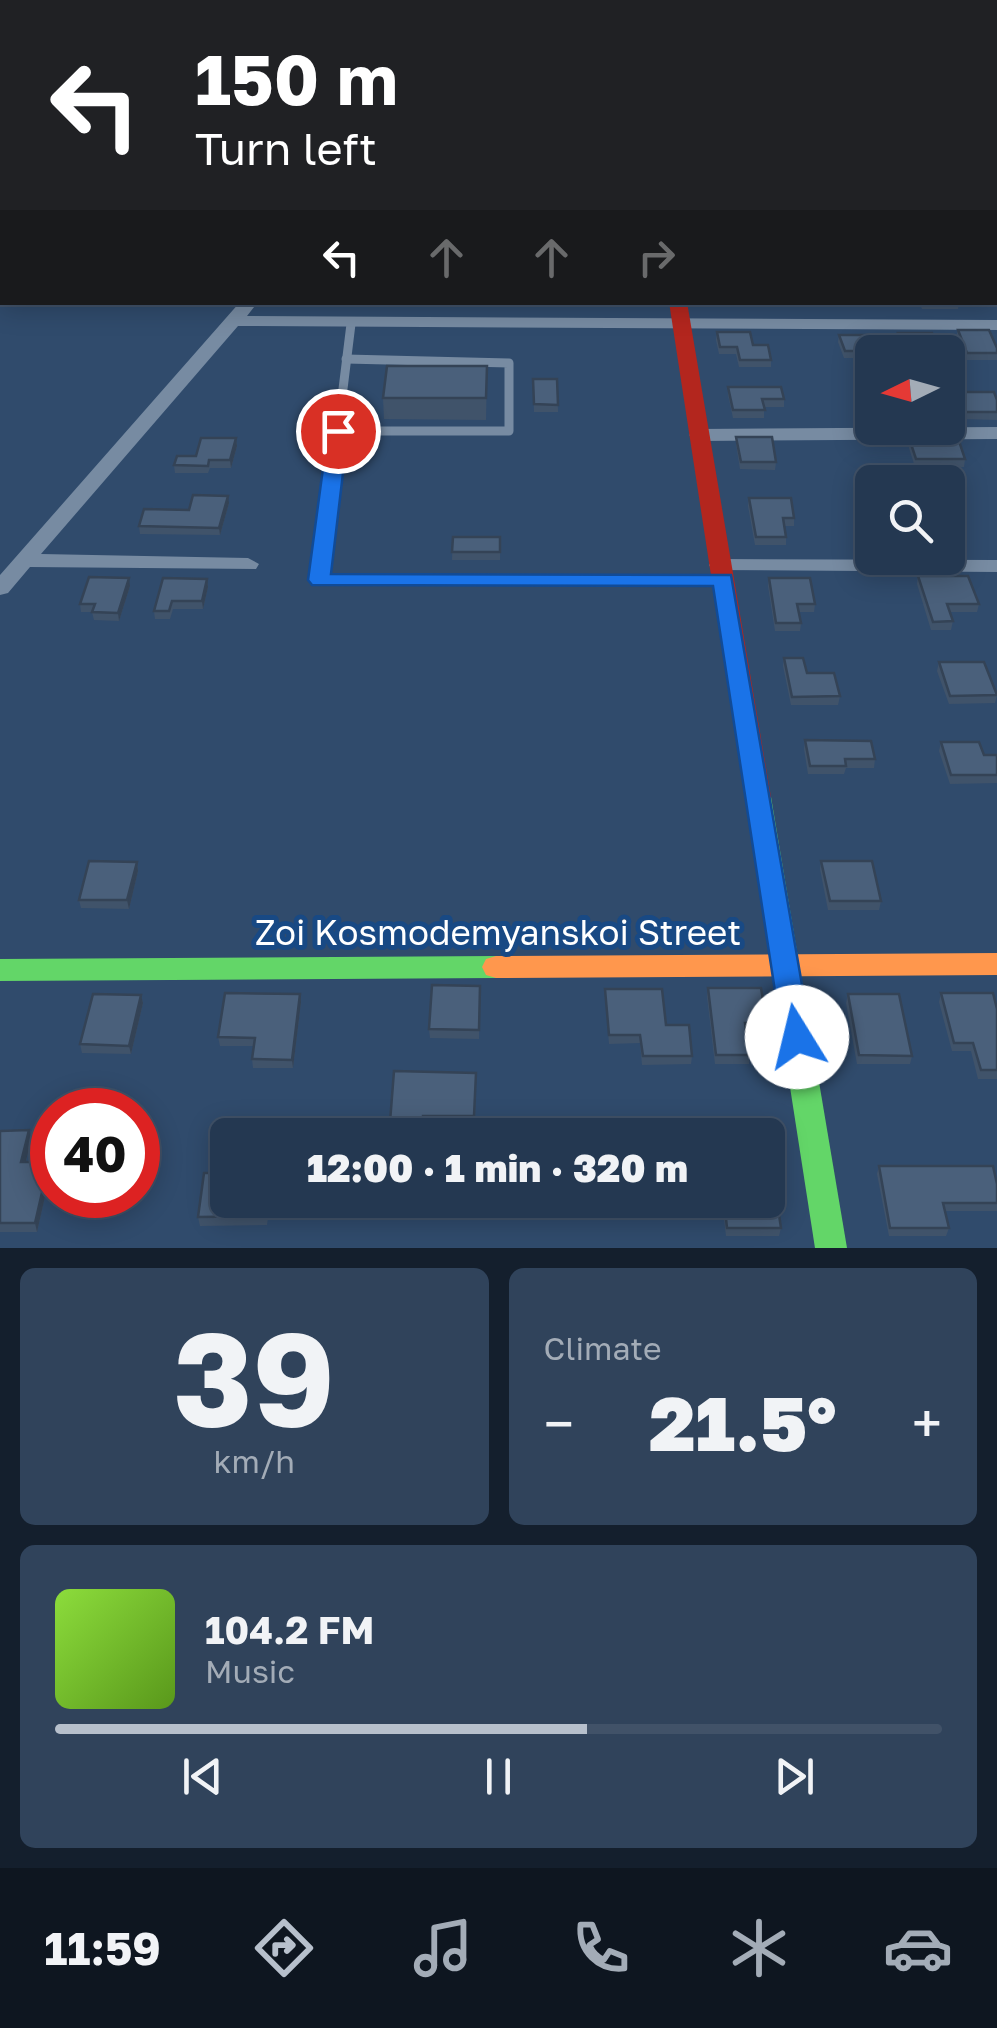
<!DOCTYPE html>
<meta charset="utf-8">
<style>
:root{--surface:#243851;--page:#30435b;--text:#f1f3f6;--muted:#a3acb7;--line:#415268;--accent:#b7c0cc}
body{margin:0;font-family:"Golos Text",sans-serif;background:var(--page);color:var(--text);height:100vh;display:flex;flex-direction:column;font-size:38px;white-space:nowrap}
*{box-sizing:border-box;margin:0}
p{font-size:32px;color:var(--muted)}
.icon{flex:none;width:55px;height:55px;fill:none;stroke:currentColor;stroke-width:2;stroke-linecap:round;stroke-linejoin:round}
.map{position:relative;height:1248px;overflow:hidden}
.sheet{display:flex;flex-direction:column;gap:20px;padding:20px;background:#141f2d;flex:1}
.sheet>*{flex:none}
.top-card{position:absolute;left:0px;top:0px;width:998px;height:305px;box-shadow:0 5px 25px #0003,0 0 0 2px var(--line);background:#202124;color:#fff;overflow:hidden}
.needle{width:65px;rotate:265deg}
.tools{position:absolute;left:855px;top:335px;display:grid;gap:20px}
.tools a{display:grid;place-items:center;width:110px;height:110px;border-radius:15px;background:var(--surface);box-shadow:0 5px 25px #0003,0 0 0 2px var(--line);font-size:50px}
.speed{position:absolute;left:30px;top:1088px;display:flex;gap:20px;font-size:50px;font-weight:700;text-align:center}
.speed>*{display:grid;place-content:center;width:130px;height:130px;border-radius:50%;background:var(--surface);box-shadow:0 5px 25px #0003,0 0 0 2px var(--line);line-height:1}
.speed .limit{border:15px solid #d22;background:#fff;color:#111}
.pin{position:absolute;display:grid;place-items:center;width:85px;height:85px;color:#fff;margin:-42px;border:5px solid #fff;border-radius:50%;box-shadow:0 2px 10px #0007}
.me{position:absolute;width:110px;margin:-55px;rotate:351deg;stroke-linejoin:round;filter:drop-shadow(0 0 8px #0008)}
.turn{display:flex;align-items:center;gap:35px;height:210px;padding:0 30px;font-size:45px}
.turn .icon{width:130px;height:130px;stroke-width:2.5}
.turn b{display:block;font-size:70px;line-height:85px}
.lanes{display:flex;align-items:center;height:95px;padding:0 30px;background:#0003;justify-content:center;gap:50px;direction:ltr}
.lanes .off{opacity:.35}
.big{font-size:75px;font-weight:800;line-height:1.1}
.sheet .tile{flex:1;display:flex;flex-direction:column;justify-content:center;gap:15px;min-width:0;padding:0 35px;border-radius:15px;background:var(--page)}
.sheet .dial{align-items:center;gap:0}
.dial b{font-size:130px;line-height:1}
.song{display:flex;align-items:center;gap:30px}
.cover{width:120px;height:120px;border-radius:15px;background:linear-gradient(135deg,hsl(90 70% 55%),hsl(90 70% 35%))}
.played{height:10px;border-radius:5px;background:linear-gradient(90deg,var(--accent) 60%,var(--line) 60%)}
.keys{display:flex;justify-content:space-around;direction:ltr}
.heat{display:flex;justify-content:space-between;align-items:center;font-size:55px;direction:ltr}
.sheet .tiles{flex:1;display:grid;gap:20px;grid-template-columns:1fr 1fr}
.tile:last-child{grid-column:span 2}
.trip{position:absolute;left:210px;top:1118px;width:575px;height:100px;border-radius:15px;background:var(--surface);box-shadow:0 5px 25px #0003,0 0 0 2px var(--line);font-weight:800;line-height:100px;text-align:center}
.tab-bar{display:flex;height:160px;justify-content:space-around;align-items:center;background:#0e1620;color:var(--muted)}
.tab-bar .icon{width:70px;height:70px}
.tab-bar .on{color:var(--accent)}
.tab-bar b{font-size:45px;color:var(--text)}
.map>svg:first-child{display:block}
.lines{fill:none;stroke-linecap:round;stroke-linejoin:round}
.lane-far1{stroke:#778ba2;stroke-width:9}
.lane{stroke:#778ba2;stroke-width:11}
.street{fill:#778ba2;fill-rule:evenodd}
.fast{fill:#63d668;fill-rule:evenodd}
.slow{fill:#ff974d;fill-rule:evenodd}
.jam{fill:#b3261e;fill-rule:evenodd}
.wall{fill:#40536a}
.shaded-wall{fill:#344356}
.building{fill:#4a607b;stroke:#344356;stroke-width:2.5}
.route{fill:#1a73e8;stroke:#114b97;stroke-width:2.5}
.labels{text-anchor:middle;stroke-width:10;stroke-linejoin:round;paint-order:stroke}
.near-street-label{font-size:35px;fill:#fff;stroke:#184984}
</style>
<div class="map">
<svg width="997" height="1248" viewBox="0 0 997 1248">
<rect width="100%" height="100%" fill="#304b6c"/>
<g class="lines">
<!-- lane-far1 -->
<g class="lane-far1">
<path d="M338,431H509V363L346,359"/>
<path d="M332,478L351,324"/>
</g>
<!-- lane -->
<path class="lane" d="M333,475L320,580H722"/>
<!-- street -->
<g class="street">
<rect x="995" y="43" width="2" height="8"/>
<rect x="0" y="87" width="2" height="8"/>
<rect x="995" y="152" width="2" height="8"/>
<path d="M0,167L2,168V177H0Z"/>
<rect x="995" y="232" width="2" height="10"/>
<path d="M240,302H258L247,316L997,320V330L238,326L41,554L248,558L259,564L256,569L30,567L8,593L0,595V575Z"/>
<path d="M997,427V439L699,441L689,435L699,429Z"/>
<path d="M720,559L997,560V572L712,570L709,565L712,560Z"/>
</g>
<!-- fast -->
<g class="fast">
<path d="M758,788L767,791L771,797L847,1248H815L745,797L749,791Z"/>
<path d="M496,956L506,959L510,967L506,975L496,978L0,981V959Z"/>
</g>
<!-- slow -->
<path class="slow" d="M997,953V975L496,978L486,975L482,967L486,959L496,956Z"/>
<!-- jam -->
<path class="jam" d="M669,302H687L771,797L767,803H749L745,797Z"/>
</g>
<!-- wall -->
<g class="wall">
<path d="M352,0H387L384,2H352Z"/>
<path d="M438,0H468L466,2L438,1Z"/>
<rect x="726" y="0" width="13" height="2"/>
<rect x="358" y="302" width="36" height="3"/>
<path d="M496,302H529V306L496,305Z"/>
<path d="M607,302H639V306H608Z"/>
<path d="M710,302H742L741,307H711Z"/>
<path d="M833,302H865V306H834Z"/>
<path d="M919,302H959L958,309H922Z"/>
<path d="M958,330L997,348V360H966L956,337Z"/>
<path d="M717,332L753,345L771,360V367H739L736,354H719L716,340Z"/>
<path d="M898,333L940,352H901L897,340Z"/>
<path d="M839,335L885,351L884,352H872V358H844L838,342Z"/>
<path d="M487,366L486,420L384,419L383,398Z"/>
<path d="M533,379H557L558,412H534Z"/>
<path d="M728,387L784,399V407H764V418H733L728,395Z"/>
<path d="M862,392H872V418H867L861,400Z"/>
<path d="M955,392L997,400V420L961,419L954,400Z"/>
<path d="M736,437L776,462L775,470L740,469L736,444Z"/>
<path d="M236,438L237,446L231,468H210L208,473H175L174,465Z"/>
<path d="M910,441L965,459L964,467H915L909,448Z"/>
<path d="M865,493H872V529L864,501Z"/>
<path d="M749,498L794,518V526H784L786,537V545H755L748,506Z"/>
<path d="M229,503L220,535L140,534L139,526Z"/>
<path d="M453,537H500V560H452Z"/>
<path d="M918,576L979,604L977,612H950L953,621L951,630H931L917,584Z"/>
<path d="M769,578L815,604L814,612H799L801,623L800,631H775L768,586Z"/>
<path d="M207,579L208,587L203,609H173L170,619H155L154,611Z"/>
<path d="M130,586L119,621L94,620L92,612H81L80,604Z"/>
<path d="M784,658L840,696L838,705H791L783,666Z"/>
<path d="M939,662L997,695L995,703L949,704L937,671Z"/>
<path d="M805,740L875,759L874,768H846L844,774H808L804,749Z"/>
<path d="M941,742L984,755H997V783L950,784L939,751Z"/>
<path d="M821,861L881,901L879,910H828L820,869Z"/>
<path d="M137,862L138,871L129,909L81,908L79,900Z"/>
<path d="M480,986L479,1039L430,1038L429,1029Z"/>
<path d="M708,988L767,1023L766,1032L746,1031L750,1055L749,1064H715L707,996Z"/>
<path d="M605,989L666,1025L692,1056L691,1064L642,1065L640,1043L609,1044Z"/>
<path d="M941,993L997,1009V1079H978L971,1051H952L939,1002Z"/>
<path d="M300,994L301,1002L293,1068H253L252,1059L254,1046H220L218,1037Z"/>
<path d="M848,994L912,1056L910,1064H857L846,1003Z"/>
<path d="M141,995L143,1003L131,1054L82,1053L80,1044Z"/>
<path d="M476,1073L475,1125L424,1124L423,1135H389Z"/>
<path d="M29,1130L31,1139L26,1162L51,1170L37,1232H0V1131Z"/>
<path d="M879,1166L997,1184V1211H945L949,1228L946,1236H889L877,1174Z"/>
<path d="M270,1200L267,1225L200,1226L198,1217Z"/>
<path d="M682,1200H768L781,1228L779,1236H726L722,1203L682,1204Z"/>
</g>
<!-- shaded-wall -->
<g class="shaded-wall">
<path d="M81,0H95V2H69Z"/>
<path d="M846,0H866L865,2H846Z"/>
<path d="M236,438L237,446L231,468L230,460Z"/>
<path d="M228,496L229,503L220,535L219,528Z"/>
<path d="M129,578L130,586L119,621L118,613Z"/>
<path d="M207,579L208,587L203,609L202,601Z"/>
<path d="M137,862L138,871L129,909L127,900Z"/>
<path d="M300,994L301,1002L293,1068L292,1060Z"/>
<path d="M141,995L143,1003L131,1054L129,1046Z"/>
<path d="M29,1130L31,1139L24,1170L21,1162Z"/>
<path d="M49,1162L51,1170L37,1232L35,1223Z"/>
</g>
<!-- building -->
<g class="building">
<path d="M39,0H53L57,2H26Z"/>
<path d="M164,0H195L190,2H168Z"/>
<rect x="548" y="0" width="19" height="2"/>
<path d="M0,27H2V41L0,39Z"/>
<path d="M995,161L997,162V178H995Z"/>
<rect x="0" y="182" width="2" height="14"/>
<path d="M995,276H997V297L995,293Z"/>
<path d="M958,330H989L997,348V353H967Z"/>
<path d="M717,332H750L753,345H768L771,360H740L737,347H720Z"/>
<path d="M898,333H932L940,352H905Z"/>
<path d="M839,335H879L885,351H845Z"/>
<path d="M387,366H487L486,398H383Z"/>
<path d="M533,379H557L558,405L534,404Z"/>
<path d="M728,387H781L784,399H762L765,410H733Z"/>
<path d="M862,392H872V410H868Z"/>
<path d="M955,392H994L997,400V412H963Z"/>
<path d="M736,437H772L776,462H741Z"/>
<path d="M201,438H236L230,460H209L208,466L174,465L177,456H196Z"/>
<path d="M910,441H959L965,459H916Z"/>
<path d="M865,493H872V517Z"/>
<path d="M193,495L228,496L219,528L139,526L144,509L189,510Z"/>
<path d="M749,498H791L794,518H783L786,537H756Z"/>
<path d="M453,537H500V552H452Z"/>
<path d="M918,576H968L979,604H947L953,621L933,622Z"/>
<path d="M89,577L129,578L118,613L92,612L95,604H80Z"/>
<path d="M163,578L207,579L202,601H172L169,611H154Z"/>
<path d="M769,578H810L815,604H797L801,623H776Z"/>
<path d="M784,658H803L807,673H834L840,696L792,697Z"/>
<path d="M939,662H984L997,695L950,696Z"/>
<path d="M805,740L871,741L875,759H845L846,766H810Z"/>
<path d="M941,742H979L984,755H997V775H951Z"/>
<path d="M89,861L137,862L127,900H79Z"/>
<path d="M821,861H872L881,901H830Z"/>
<path d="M432,985L480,986L479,1030L429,1029Z"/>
<path d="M708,988H761L767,1023H745L750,1055H716Z"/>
<path d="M605,989H662L666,1025H689L692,1056H643L640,1035H609Z"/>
<path d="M225,993L300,994L292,1060L252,1059L255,1038L218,1037Z"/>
<path d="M941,993H993L997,1009V1070H981L973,1043H954Z"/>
<path d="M93,994L141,995L129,1046L80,1044Z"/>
<path d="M848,994H899L912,1056L859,1055Z"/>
<path d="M394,1071L476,1073L474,1116H423L422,1135H389Z"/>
<path d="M29,1130L21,1162H49L35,1223H0V1131Z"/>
<path d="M768,1162H771L781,1228H727L724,1200H768Z"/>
<path d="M879,1166H993L997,1184V1203H943L949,1228H890Z"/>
<path d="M204,1173H228V1200H268L266,1216L198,1217Z"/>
</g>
<!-- route -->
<path class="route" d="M338,425L348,431L331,574L731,575L811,1037L807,1045L797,1049L786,1045L782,1037L713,586L312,585L308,580L328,431Z"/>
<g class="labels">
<!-- near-street labels -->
<g class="near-street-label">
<text x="498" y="945">Zoi Kosmodemyanskoi Street</text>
</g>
</g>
</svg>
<div class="tools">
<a><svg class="needle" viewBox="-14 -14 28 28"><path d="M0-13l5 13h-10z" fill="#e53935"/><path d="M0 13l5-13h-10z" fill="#a3acb7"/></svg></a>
<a><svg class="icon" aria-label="search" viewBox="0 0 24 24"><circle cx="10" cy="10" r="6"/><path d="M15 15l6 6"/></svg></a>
</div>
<div class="speed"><div class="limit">40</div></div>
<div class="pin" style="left:338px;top:431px;background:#d93025"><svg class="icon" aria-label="arrive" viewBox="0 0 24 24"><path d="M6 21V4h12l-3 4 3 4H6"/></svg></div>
<svg class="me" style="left:797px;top:1037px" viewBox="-20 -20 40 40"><circle r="19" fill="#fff"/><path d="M0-13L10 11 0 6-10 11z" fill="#1a73e8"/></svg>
<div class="trip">12:00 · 1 min · 320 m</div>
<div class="top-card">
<div class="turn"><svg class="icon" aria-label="left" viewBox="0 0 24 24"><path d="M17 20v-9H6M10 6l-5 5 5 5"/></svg><div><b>150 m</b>Turn left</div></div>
<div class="lanes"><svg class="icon" aria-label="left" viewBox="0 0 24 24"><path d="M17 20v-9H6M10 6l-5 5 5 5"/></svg><svg class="icon off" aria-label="ahead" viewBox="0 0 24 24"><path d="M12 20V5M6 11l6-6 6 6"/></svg><svg class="icon off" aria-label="ahead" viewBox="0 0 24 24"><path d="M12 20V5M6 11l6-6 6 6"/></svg><svg class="icon off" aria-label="right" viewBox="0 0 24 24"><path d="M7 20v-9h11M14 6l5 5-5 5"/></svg></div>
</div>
</div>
<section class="sheet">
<div class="tiles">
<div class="tile dial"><b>39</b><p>km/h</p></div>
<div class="tile"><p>Climate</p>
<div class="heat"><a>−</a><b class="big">21.5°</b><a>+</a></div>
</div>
<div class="tile">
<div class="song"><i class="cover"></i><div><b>104.2 FM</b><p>Music</p></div></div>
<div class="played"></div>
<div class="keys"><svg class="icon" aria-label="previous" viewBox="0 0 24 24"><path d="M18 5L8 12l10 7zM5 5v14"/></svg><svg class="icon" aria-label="pause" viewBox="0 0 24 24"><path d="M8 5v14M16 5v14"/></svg><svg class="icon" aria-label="next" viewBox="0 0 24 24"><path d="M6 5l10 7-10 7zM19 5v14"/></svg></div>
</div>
</div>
</section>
<nav class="tab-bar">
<b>11:59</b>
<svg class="icon on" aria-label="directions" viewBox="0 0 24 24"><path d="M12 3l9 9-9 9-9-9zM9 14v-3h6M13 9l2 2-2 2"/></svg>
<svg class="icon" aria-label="music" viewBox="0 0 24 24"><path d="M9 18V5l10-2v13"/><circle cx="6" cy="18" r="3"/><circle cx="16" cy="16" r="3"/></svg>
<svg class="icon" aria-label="phone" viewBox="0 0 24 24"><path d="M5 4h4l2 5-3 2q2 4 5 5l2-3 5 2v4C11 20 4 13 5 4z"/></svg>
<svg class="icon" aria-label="climate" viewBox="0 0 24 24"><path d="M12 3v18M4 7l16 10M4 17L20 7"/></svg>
<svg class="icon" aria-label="car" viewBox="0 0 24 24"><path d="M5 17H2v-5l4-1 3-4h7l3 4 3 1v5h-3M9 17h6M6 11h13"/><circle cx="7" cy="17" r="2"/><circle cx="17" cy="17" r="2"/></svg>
</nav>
